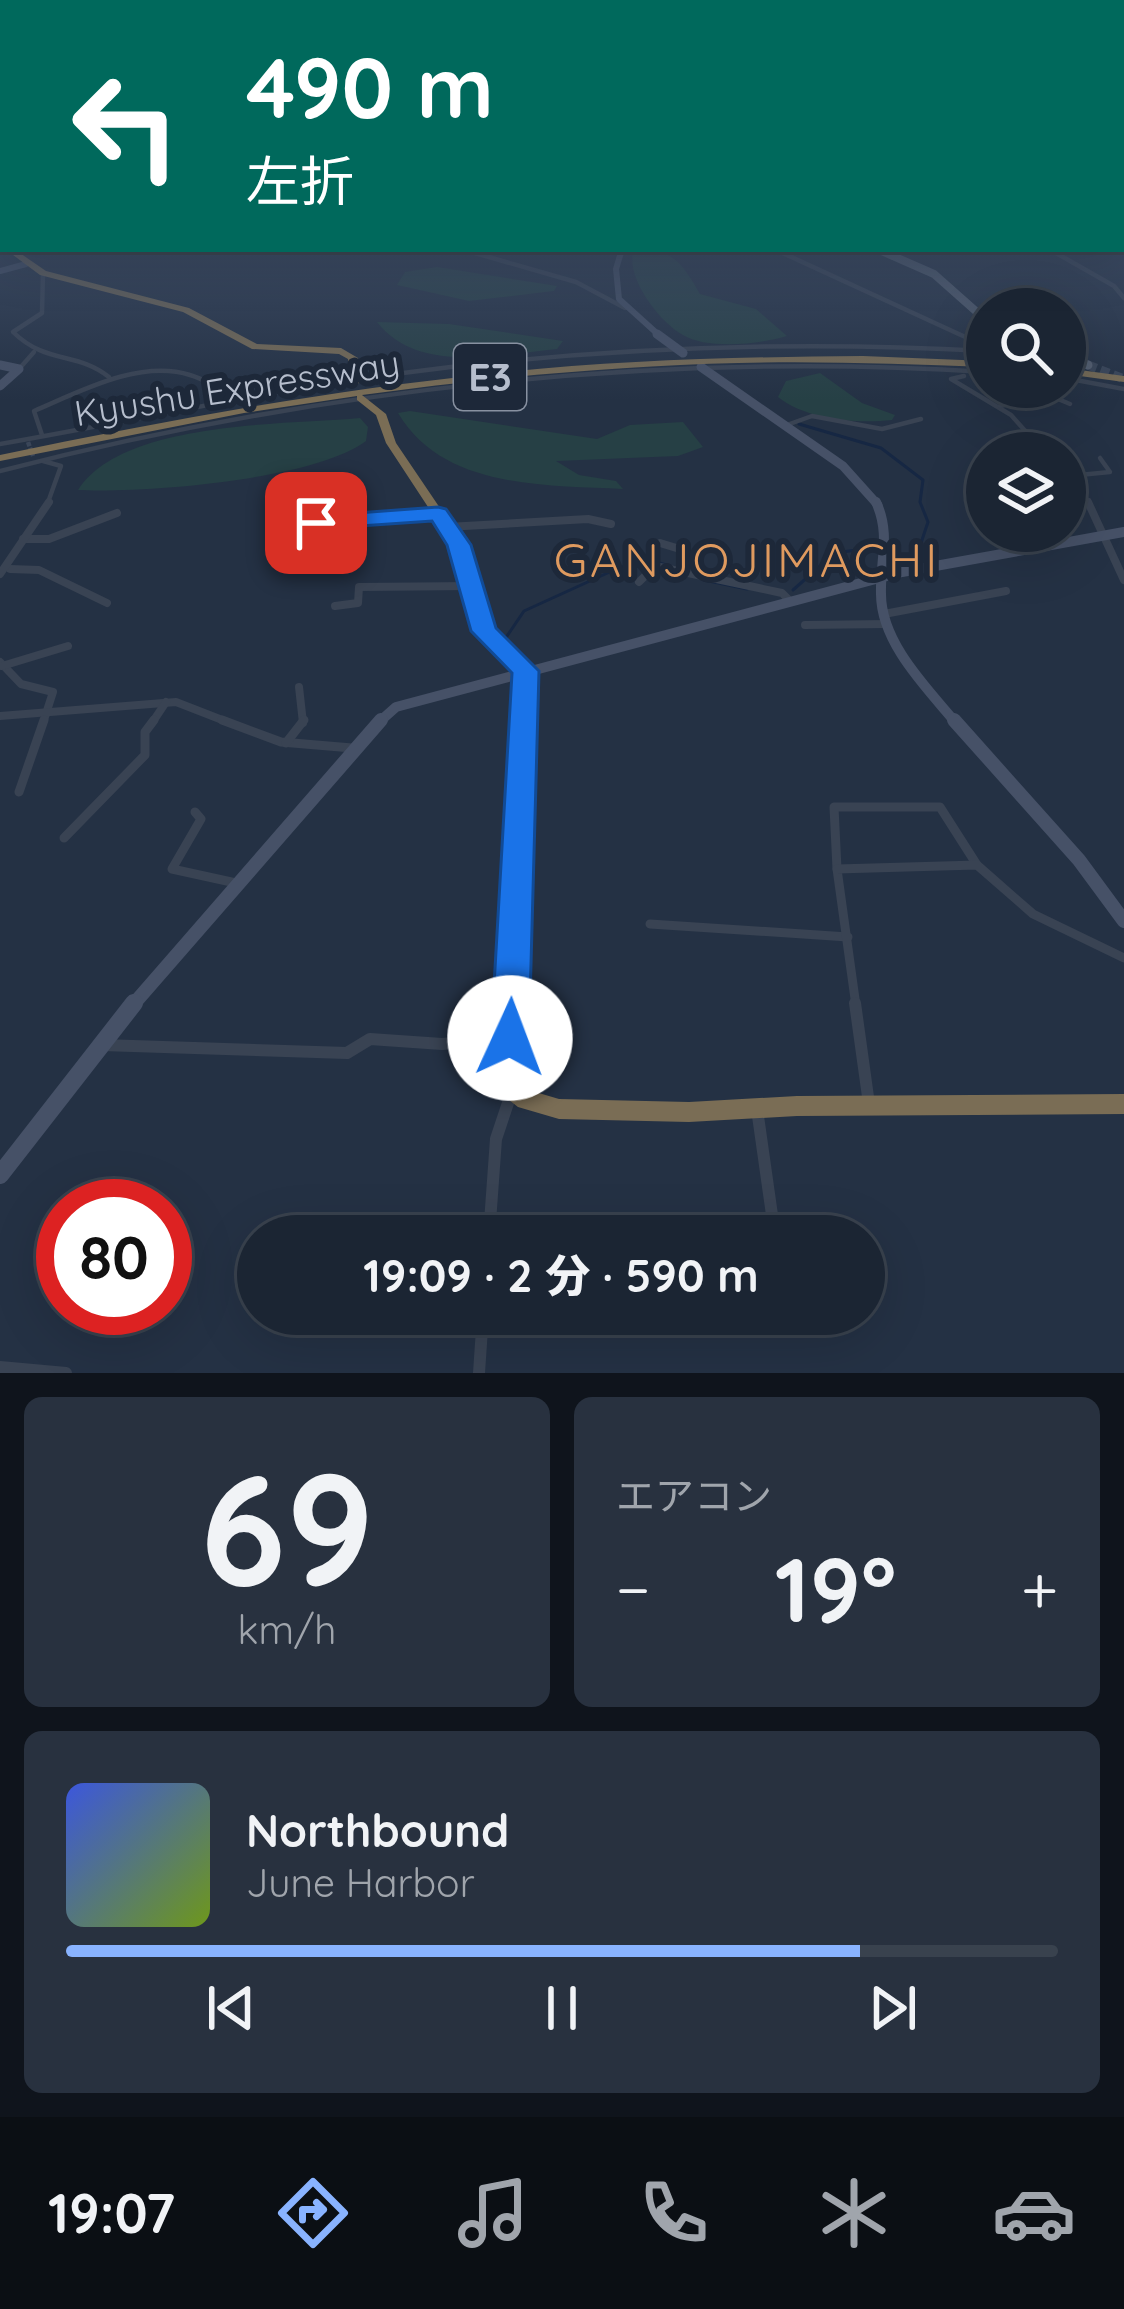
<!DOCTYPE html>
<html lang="ja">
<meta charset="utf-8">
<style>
:root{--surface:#1b2533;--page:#28313f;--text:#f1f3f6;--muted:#a0a5ac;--line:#39424e;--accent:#89b3ff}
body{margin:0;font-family:Quicksand,"Noto Sans JP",sans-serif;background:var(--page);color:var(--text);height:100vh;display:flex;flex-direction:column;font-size:45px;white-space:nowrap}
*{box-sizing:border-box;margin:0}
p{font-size:39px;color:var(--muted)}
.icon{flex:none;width:66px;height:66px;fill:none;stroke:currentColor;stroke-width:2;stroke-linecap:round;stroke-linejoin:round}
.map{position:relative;height:1373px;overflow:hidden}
.panel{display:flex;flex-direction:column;gap:24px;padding:24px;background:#0f141c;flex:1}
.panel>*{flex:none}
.hud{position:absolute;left:0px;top:0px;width:1125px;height:252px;box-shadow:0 12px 48px #0002,0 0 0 3px var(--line);background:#00695c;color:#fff;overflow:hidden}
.controls{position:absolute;left:966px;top:288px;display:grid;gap:24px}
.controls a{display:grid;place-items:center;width:120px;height:120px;border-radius:50%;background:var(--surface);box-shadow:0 12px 48px #0002,0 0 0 3px var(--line);font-size:60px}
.speed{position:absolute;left:36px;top:1179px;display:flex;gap:24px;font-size:60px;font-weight:700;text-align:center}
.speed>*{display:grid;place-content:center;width:156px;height:156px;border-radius:50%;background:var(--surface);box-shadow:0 12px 48px #0002,0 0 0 3px var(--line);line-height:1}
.speed .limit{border:18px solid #d22;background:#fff;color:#111}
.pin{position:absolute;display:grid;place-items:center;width:102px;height:102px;color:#fff;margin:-51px;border-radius:24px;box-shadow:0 6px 18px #0006}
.me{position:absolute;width:132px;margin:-66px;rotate:2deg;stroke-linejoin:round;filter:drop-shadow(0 0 9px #0008)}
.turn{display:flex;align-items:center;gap:42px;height:252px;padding:0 48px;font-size:54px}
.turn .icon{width:156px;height:156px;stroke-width:2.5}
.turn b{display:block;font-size:84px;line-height:102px}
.big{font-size:90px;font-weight:800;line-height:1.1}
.panel .widget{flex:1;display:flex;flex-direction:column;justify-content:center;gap:18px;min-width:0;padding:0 42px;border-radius:18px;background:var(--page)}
.panel .dial{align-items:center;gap:0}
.dial b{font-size:156px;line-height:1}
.song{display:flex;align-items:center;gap:36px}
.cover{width:144px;height:144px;border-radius:18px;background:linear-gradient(135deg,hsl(230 70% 55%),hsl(80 70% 35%))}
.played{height:12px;border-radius:6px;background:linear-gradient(90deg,var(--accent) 80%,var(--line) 80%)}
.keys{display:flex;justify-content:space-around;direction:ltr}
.heat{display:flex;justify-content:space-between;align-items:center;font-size:66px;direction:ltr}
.panel .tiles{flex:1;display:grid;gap:24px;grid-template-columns:1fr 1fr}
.widget:last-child{grid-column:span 2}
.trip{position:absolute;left:237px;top:1215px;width:648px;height:120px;border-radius:60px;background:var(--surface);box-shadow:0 12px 48px #0002,0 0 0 3px var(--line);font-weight:800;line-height:120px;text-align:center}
.dock{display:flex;height:192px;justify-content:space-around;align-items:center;background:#0b0f14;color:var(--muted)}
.dock .icon{width:84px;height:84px}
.dock .active{color:var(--accent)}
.dock b{font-size:54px;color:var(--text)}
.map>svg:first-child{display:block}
.green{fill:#264045}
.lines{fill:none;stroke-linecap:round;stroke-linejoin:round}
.stream{stroke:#162743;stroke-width:3}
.street-tunnel{stroke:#3a4659;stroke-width:4.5;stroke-dasharray:4.5 1.5;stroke-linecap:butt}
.primary-tunnel{stroke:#3a4659;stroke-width:9;stroke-dasharray:9 4.5;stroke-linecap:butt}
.street-far3{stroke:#394353;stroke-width:4.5}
.street-far2{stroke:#394353;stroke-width:8}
.street-far1{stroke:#394353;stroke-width:9}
.street{stroke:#394353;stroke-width:12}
.secondary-far4{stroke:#465167;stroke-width:6}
.secondary-far3{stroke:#465167;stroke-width:9}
.secondary-far2{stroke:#465167;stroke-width:10}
.secondary-far1{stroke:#465167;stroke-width:14}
.secondary{stroke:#465167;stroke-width:18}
.primary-far1{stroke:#576273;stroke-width:8}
.primary{stroke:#576273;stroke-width:9}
.highway{fill:#7a6d55;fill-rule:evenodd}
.route{fill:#1a73e8;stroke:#114b97;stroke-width:3}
.labels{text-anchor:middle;stroke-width:12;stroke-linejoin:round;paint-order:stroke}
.far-street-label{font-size:36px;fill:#b6becd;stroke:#1d2839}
.shield{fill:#1d2839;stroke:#8891a1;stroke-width:3}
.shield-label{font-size:39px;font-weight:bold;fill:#b6becd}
.quarter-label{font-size:48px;letter-spacing:3px;fill:#df9a5f;stroke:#1d2839}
</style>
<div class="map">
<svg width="1124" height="1373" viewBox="0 0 1124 1373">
<rect width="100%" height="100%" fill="#243144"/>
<!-- green -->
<g class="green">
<path d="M634,249C673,249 681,261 700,294L756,309L787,336C761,344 707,350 683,335C658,321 624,275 634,249Z"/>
<path d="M437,267L557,286L554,291L469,301L397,285L405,272Z"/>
<path d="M377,322L449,324L563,341L557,349C499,355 417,374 377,322Z"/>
<path d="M820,373L862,403L895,415L892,420C857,424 807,420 778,397L786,381Z"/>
<path d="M410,411L597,439L630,425L683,422L703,447L678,456L556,461L579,475L616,481L623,489C544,485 443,489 398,413Z"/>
<path d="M360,418L368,427L366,441C314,480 145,493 78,490C122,421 282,425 360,418Z"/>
</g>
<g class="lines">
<!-- stream -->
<g class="stream">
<path d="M799,424L881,448L923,480L920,502L928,522L921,543L912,549"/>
<path d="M704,580L747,589"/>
<path d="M793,590L835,553L871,548"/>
<path d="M503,642L524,611L614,570L645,559L670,566"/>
</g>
<!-- street-tunnel -->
<path class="street-tunnel" d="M28,442L33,456"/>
<!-- primary-tunnel -->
<path class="primary-tunnel" d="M1088,365L1124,379"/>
<!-- street-far3 -->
<g class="street-far3">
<path d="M461,249L576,282L625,308"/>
<path d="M774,249L987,347"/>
<path d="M1049,249L1114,286L1124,298"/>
<path d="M43,273L42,313L13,332C47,365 76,351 109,377"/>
<path d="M19,369L34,352"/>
<path d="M964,376L951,379L1011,415L1045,453"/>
<path d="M1065,378L1124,389"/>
<path d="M1000,406L1051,396L1070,404"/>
<path d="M784,426L812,416L882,429L921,419"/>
<path d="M42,435L34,411C79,392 139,359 190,375C208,380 223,393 242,398"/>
<path d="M1005,439L1032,440"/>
<path d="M0,444C131,421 263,392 395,374C591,348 790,340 987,351"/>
<path d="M43,461L61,466L47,505"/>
<path d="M0,471C319,389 658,351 987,372"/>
<path d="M1065,474L1089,505"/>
<path d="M1069,476L1110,472L1100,458"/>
</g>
<!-- street-far2 -->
<g class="street-far2">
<path d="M1088,502L1124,580"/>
<path d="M275,525L438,514"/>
<path d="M447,527L588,519L611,524"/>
<path d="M23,539H49L117,513"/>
<path d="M660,543L683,550L691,571"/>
<path d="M10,569L39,570L107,603"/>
<path d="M0,574L49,502"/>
<path d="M639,582L655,566L782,593L790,601"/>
<path d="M335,606L358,603L359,587L472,586"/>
<path d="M884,614L1006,591"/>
<path d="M805,625L887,624"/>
<path d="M0,662L21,684L53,692L43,723"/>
<path d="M2,666L68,646"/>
<path d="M299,687L303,723"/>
<path d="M0,716L176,702L230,723"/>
<path d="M152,723L166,702"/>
</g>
<!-- street-far1 -->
<g class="street-far1">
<path d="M222,720L281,742L352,748"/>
<path d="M286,743L304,720"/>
<path d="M19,792L44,720"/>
<path d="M195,812L201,819L172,869L236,883"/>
<path d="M64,838L145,755V732L154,720"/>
<path d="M837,869L834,807H940L977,865"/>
<path d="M650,924L848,937"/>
<path d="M856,1006L837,869L977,865L1033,914L1124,958"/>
</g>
<!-- street -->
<g class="street">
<path d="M855,1003L869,1104"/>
<path d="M102,1045L347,1053L370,1039L442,1044L508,1038"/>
<path d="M757,1109L775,1236"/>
<path d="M489,1236L496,1139L512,1091"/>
<path d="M0,1367L66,1373"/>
<path d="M479,1373L483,1314"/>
</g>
<!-- secondary-far4 -->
<g class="secondary-far4">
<path d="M622,249L616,269L619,299L661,337"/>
<path d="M0,271L26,264"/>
</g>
<!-- secondary-far3 -->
<g class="secondary-far3">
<path d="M657,334L683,353"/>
<path d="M0,365L19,369L0,386"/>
<path d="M701,367L843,466L878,505"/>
</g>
<!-- secondary-far2 -->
<g class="secondary-far2">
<path d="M876,502C891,534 880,561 881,594C881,643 927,688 956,723"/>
<path d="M378,723L396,707L902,572L1124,532"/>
</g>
<!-- secondary-far1 -->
<g class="secondary-far1">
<path d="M954,720L1079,860L1124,921"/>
<path d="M132,1006L381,720"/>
</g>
<!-- secondary -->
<path class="secondary" d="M0,1175L134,1003"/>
<!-- primary-far1 -->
<path class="primary-far1" d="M877,249L934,274L987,321"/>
<!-- primary -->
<path class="primary" d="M1065,356L1088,365"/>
<!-- highway -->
<g class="highway">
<path d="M5,249H14L46,271L189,308L257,344L341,348L358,358L359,383L354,386L349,383L348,359L339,354L252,349L183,312L40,275Z"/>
<path d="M863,356L987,361V367C904,364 821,361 738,363C612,366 486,378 362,395L386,414L396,443L465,545L491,630L533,671L520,1038L524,1085L532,1091L559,1099L689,1102L797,1096L1124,1094V1114L797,1116L689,1122L559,1119L518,1107L505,1097L502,1090L500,1038L519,672L477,631L453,545L386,443L376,415L357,400V396L244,413L0,461V455C162,421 324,391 488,374C612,360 738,357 863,356Z"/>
<path d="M1065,368L1124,376V382L1065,374Z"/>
</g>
</g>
<!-- sky -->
<linearGradient id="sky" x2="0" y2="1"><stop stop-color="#141b25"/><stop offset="0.52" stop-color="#3f4e67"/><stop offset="1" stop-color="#3f4e67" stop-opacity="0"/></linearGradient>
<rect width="1124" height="400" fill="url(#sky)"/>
<!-- route -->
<path class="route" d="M438,507L446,509L471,545L496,628L539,671L529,1038L523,1050L510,1055L496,1050L491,1038L512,673L471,631L447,545L432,521L316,529L305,523L316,516Z"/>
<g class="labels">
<!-- far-street labels -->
<g class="far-street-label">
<text transform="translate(237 388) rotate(-9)" y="13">Kyushu Expressway</text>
</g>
<!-- shield labels -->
<rect class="shield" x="454" y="344" width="72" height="66" rx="9"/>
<g class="shield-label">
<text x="490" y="391">E3</text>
</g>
<!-- quarter labels -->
<g class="quarter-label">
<text x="747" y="577">GANJOJIMACHI</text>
</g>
</g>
</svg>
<div class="controls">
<a><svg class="icon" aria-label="search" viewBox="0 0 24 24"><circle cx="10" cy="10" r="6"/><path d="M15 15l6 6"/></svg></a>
<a><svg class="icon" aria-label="layers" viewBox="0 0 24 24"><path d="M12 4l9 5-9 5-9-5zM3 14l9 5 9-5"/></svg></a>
</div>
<div class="speed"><div class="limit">80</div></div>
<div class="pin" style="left:316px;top:523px;background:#d93025"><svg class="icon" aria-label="arrive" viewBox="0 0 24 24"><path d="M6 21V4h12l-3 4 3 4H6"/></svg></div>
<svg class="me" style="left:510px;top:1038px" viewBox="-20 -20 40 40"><circle r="19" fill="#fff"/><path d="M0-13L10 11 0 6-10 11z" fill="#1a73e8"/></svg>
<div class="trip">19:09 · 2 分 · 590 m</div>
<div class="hud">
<div class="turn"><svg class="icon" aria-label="left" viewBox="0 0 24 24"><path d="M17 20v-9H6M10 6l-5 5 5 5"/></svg><div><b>490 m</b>左折</div></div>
</div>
</div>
<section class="panel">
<div class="tiles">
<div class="widget dial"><b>69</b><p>km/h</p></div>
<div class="widget"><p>エアコン</p>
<div class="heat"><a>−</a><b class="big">19°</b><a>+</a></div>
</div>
<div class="widget">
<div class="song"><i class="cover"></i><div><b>Northbound</b><p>June Harbor</p></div></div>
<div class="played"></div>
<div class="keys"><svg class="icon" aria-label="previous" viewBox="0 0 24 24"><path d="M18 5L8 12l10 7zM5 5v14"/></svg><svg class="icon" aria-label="pause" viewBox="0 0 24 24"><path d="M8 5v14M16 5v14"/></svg><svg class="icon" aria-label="next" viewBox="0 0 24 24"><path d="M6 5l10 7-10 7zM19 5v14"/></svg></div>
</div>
</div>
</section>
<nav class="dock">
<b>19:07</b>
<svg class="icon active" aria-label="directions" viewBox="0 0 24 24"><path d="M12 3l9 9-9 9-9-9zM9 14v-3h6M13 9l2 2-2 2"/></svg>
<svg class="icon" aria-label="music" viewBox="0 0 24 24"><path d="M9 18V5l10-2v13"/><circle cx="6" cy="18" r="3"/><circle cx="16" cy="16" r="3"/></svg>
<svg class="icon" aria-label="phone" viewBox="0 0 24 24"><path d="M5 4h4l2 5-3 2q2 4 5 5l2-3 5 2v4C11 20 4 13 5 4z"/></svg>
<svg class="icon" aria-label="climate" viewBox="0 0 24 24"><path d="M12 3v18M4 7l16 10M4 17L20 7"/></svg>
<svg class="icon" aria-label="car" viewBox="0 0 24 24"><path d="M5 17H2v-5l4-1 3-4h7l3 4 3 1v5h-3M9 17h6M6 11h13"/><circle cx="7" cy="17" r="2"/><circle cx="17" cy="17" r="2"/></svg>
</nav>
